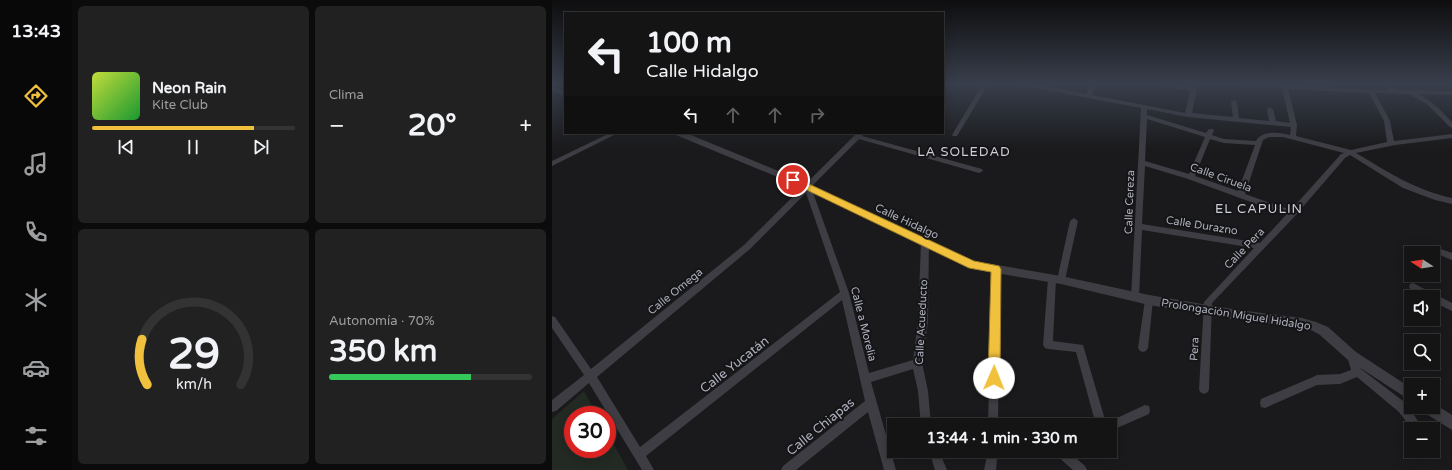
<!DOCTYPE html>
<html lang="es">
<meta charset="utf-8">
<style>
:root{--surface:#141415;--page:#212122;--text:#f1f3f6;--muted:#9d9ea0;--line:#333334;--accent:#f1c13d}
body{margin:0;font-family:"Varela Round",sans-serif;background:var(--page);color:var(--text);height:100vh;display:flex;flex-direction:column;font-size:15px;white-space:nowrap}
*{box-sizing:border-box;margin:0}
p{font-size:13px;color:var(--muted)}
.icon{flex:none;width:22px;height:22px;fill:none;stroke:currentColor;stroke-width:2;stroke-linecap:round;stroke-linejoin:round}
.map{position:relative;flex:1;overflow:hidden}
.details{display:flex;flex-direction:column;gap:6px;padding:6px;background:#0b0b0c;width:480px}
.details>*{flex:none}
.guide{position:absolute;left:12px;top:12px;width:380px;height:122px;border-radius:0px;box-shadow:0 2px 10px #0003,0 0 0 1px var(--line);background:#141415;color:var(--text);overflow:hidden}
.needle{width:26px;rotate:282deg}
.fabs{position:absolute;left:852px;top:246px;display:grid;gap:8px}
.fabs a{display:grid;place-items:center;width:36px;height:36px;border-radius:0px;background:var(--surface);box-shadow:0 2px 10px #0003,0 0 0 1px var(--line);font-size:20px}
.speed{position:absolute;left:12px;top:406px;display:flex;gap:8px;font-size:20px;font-weight:700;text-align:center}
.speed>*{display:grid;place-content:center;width:52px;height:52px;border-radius:50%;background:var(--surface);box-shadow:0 2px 10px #0003,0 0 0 1px var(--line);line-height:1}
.speed .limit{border:6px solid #d22;background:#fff;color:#111}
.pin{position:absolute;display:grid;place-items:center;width:34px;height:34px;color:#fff;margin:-17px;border:2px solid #fff;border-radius:50%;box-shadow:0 1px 4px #0007}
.me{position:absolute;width:44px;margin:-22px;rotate:1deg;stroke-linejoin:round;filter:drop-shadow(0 0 3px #0008)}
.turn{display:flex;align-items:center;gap:14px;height:84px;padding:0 16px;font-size:18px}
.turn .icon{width:52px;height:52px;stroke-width:2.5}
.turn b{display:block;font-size:28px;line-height:34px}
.lanes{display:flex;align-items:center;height:38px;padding:0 16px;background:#0003;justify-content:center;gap:20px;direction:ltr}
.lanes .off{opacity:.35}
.big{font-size:30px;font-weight:700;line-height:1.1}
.details .widget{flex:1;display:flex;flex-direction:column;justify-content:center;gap:6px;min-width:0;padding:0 14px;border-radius:6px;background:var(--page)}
.details .dial{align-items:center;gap:0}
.dial svg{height:104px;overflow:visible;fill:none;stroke:var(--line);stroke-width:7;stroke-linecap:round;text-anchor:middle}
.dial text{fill:var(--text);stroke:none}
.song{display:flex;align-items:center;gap:12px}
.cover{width:48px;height:48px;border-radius:6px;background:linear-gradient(135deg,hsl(70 70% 55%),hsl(130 70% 35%))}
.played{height:4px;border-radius:2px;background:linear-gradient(90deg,var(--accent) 80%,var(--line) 80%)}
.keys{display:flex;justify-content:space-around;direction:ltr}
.heat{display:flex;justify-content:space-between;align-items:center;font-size:22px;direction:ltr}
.charge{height:6px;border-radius:3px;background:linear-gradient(90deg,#34c759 70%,var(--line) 0)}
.details .tiles{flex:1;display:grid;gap:6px;grid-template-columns:repeat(2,1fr)}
.trip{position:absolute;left:335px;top:418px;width:230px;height:40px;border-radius:0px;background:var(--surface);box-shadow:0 2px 10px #0003,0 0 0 1px var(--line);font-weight:700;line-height:40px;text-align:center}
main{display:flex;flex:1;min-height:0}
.menu{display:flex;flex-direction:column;width:72px;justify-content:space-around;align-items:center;background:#080808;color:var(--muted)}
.menu .icon{width:28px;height:28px}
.menu .active{color:var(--accent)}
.menu b{font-size:18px;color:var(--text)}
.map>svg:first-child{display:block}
.green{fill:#222a23}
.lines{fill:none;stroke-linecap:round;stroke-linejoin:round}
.minor{fill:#3d3d43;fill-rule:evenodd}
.tertiary{fill:#3d3d43;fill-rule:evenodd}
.route{fill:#f1c13d;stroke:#9d7d28}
.labels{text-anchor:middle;stroke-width:4;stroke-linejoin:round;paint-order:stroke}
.street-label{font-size:11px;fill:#adb0bc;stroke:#151517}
.quarter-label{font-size:13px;letter-spacing:1px;fill:#ced0d8;stroke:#151517}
.near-street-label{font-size:13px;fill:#adb0bc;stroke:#151517}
</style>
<main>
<nav class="menu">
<b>13:43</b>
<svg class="icon active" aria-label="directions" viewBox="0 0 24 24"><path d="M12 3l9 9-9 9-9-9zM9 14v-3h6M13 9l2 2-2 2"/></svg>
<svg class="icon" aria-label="music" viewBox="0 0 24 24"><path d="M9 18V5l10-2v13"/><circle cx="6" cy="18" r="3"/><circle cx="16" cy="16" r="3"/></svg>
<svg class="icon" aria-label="phone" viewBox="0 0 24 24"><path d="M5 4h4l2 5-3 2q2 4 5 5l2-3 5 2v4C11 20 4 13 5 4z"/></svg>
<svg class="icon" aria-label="climate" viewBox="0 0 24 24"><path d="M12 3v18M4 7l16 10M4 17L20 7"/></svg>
<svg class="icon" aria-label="car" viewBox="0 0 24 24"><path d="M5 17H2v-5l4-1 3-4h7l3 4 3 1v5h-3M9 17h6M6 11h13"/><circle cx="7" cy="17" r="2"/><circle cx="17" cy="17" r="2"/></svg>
<svg class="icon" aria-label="filters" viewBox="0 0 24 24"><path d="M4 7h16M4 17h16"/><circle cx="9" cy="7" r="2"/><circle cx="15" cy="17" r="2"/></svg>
</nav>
<section class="details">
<div class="tiles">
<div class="widget">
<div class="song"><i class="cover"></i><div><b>Neon Rain</b><p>Kite Club</p></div></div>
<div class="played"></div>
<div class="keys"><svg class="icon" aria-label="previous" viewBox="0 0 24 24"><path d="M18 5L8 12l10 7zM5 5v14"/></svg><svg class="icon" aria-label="pause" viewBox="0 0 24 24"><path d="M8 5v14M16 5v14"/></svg><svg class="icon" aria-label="next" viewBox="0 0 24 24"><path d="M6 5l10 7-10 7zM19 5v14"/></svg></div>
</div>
<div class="widget"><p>Clima</p>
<div class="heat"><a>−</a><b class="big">20°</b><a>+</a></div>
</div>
<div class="widget dial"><svg viewBox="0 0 100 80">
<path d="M14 69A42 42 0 1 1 86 69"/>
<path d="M14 69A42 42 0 0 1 10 34" stroke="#f1c13d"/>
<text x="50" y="56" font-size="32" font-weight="700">29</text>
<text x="50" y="72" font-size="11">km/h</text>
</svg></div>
<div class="widget"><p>Autonomía · 70%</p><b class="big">350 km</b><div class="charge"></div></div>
</div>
</section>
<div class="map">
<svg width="900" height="470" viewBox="0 0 900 470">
<rect width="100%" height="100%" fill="#1a1a1c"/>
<!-- green -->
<path class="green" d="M32,391L45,415H21V449H55V432L76,470H0V419Z"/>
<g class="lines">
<!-- minor -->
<g class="minor">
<path d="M431,83H437L405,136H401L400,135Z"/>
<path d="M465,83H478L534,94L539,83H545L540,95L633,113L638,91L600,83H614L639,88L640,83H646L640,113L681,117L679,102L682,100L685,102L687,118L717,121L715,109L718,107L721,109L724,121L738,123L730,88L681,85L678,83C731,83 784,89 837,90L832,83H838L843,90L900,91V95L866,94C880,100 890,112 900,122V128L898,127L875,104L857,94L823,93L838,121L842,141L900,134V138L843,145L804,153C836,172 863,190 900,198V204L883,200L851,188L798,155L793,158L743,216L660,303L657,389L656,392L652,394L648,392L647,389L652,302L702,248L590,230L587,297L586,300L583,301L580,300L579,297L589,108L468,85ZM736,89L817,93L832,121L835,142L799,150L744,136L745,125ZM595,109L636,117L739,127L738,135C728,132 709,130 704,141L672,139L660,135L662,130L661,129H657L654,133L595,115ZM595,119L653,137L637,174L593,161ZM717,137H731L792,153L789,154L739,210L693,194L711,140ZM658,139L672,143L703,145L686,191L643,176ZM593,166L636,179L734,215L708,243L590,224Z"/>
<path d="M58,133H66L0,166V161Z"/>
<path d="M305,133H312L310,136L430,169L431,171L427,173L307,139L259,187L297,293L317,373L361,360L366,322L369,242L370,240H376L377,242L376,322L370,363L376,391L379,425H369L366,391L361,369L319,382L344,470H332L316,412L244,470H229L231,466L313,401L290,300L94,456L102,470H90L37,383L4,411L0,412V400L32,375L0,328V316L3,317L39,369L192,245ZM254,193L288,292L88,447L45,377L198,249Z"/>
<path d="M522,218L526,221L513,280L512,283L509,284L506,283L505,280L518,221Z"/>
<path d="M886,248L900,253V260L883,253L882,251L883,249Z"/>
<path d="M444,266L447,267L448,269L446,425H436L440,269L441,267Z"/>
<path d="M500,275L503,276L504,279L501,341L531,345L554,423L593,405L597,406L598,410L597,414L558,431V425H544L524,352L496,349L493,348L491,345L496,279L497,276Z"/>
<path d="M861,283L900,303V311L881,302V297C873,297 861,295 857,287L858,284Z"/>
<path d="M597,296L600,297L601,300L596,348L594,351L591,352L588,351L586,348L593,300L594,297Z"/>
<path d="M800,352L803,353L809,369L855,404L871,429H860L847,412L805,377L788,384L765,385L713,408L709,407L708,403L709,399L761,377L765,375L788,374L799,370L795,356L797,353Z"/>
<path d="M377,451H387L395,470H383Z"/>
<path d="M436,451H457L456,455L445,459L444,470H432Z"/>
<path d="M503,451H516L533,466L535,470H521L504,455Z"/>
</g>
<!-- tertiary -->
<g class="tertiary">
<path d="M0,86L13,91V96L0,91Z"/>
<path d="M123,133H134L258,184L422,261L509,276L597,295L686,310L750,318L764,322L776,327L804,352L859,388V401L796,360L768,335L761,331L750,328L686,320L597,305L509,284L420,269L252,188L124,135Z"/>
<path d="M881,403L900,415V430L871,412L870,407H881Z"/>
</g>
</g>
<!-- sky -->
<linearGradient id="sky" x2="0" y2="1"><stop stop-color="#0e0e0f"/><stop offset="0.56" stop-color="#383e4b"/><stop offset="1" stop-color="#383e4b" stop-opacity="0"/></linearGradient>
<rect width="900" height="149" fill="url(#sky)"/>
<!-- route -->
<path class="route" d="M238,178H244L422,261L447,266L449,269L448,378L446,382L442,384L438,382L436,378L439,272L417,268L238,182L237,180Z"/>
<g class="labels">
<!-- street labels -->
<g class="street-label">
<text transform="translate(669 177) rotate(20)" y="4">Calle Ciruela</text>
<text transform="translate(577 202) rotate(-88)" y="4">Calle Cereza</text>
<text transform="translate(355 221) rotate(25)" y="4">Calle Hidalgo</text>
<text transform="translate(650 225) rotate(9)" y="4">Calle Durazno</text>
<text transform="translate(692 248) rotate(-46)" y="4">Calle Pera</text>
<text transform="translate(123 291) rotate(-39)" y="4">Calle Omega</text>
<text transform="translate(684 314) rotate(9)" y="4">Prolongación Miguel Hidalgo</text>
<text transform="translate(369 322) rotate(-87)" y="4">Calle Acueducto</text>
<text transform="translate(312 324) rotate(76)" y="4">Calle a Morelia</text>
<text transform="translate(642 349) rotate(-87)" y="4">Pera</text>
</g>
<!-- quarter labels -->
<g class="quarter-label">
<text x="412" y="156">LA SOLEDAD</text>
<text x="707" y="213">EL CAPULIN</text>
</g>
<!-- near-street labels -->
<g class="near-street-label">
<text transform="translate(182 364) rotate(-38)" y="5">Calle Yucatán</text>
<text transform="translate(268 426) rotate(-39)" y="5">Calle Chiapas</text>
</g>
</g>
</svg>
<div class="fabs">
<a><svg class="needle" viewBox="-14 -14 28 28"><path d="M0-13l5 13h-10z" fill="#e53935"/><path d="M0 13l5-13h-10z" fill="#9d9ea0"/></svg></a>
<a><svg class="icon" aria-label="sound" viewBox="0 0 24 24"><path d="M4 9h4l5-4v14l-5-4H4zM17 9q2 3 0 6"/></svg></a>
<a><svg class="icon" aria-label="search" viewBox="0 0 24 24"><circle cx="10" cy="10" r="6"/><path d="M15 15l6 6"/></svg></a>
<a>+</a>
<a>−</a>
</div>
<div class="speed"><div class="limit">30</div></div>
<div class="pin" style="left:241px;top:180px;background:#d93025"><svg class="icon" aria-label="arrive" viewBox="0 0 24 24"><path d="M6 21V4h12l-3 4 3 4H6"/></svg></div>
<svg class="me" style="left:442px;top:378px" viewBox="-20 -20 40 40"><circle r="19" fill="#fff"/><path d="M0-13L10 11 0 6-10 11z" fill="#f1c13d"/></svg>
<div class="trip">13:44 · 1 min · 330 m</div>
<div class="guide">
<div class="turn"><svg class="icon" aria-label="left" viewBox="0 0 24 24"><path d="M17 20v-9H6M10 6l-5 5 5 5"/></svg><div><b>100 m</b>Calle Hidalgo</div></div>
<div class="lanes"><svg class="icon" aria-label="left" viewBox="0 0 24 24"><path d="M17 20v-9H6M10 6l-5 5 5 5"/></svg><svg class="icon off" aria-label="ahead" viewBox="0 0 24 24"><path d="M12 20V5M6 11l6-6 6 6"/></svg><svg class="icon off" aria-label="ahead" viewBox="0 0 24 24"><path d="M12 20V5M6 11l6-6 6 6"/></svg><svg class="icon off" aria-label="right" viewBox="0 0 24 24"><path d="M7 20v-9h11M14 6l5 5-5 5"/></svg></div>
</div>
</div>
</main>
